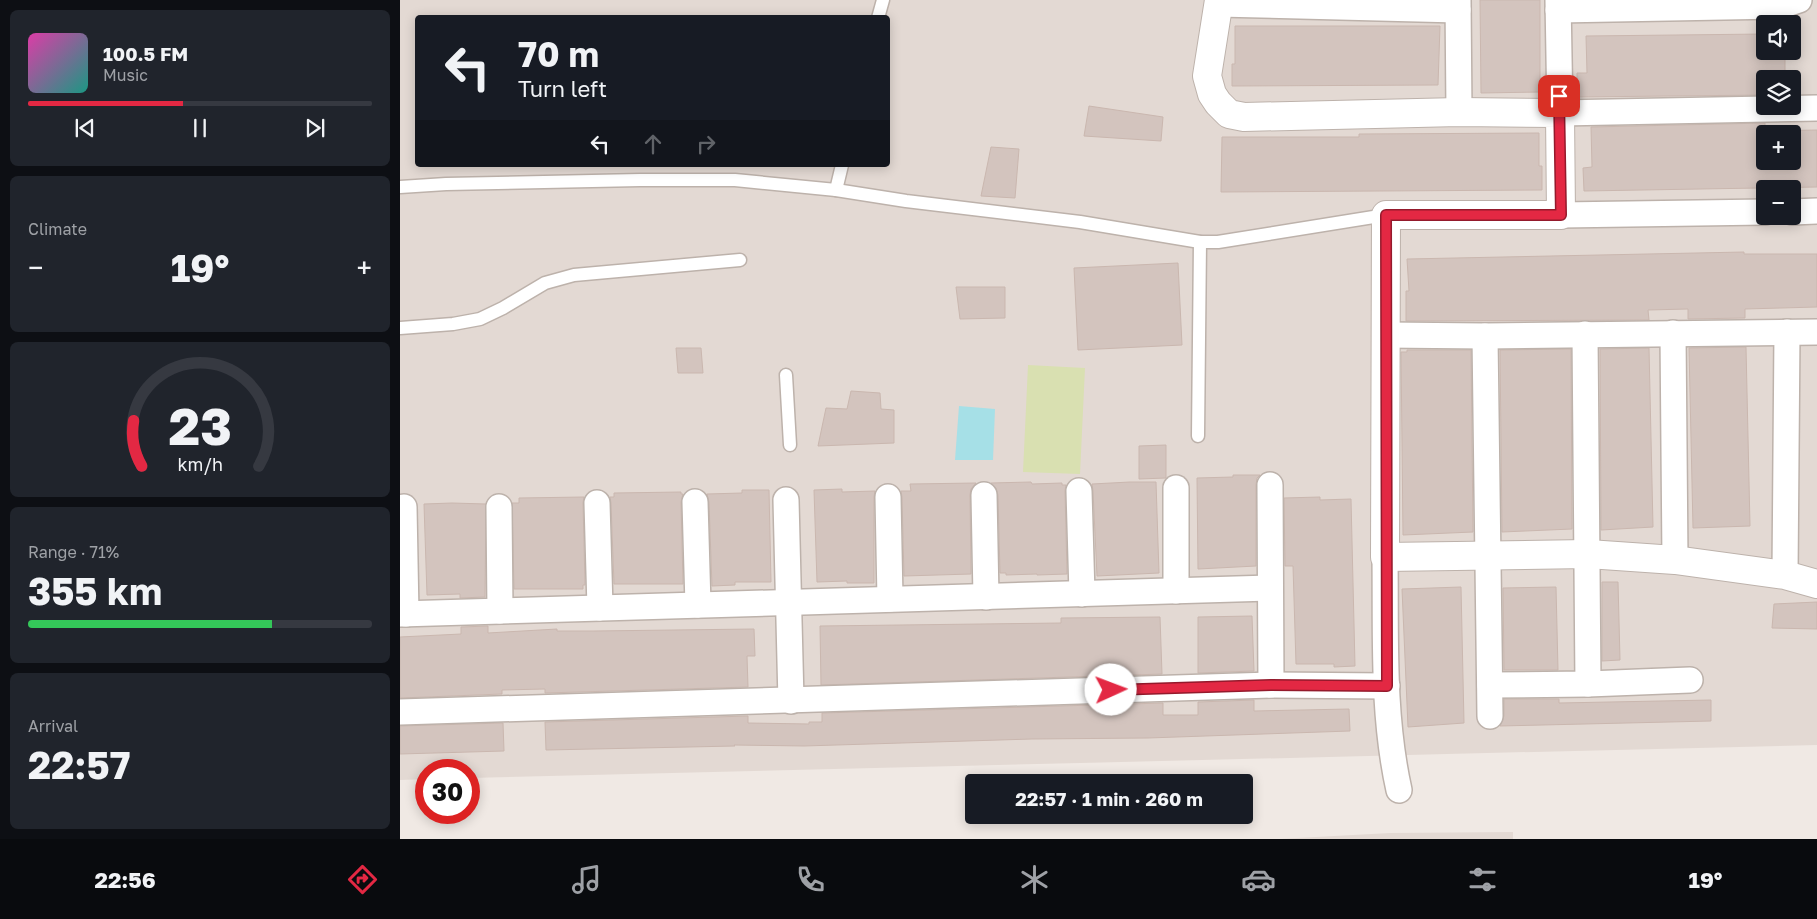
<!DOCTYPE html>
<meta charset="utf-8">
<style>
:root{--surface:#171b24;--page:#20242c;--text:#f1f3f6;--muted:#9ea1a6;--line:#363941;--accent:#e32843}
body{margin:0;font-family:"Golos Text",sans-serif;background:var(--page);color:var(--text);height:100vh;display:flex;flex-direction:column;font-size:19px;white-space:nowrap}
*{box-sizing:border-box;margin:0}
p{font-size:16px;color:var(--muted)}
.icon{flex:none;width:28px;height:28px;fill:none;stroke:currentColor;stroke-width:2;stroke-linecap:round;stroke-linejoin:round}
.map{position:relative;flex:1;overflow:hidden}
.side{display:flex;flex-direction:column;gap:10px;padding:10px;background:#0d0f14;width:400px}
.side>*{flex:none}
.top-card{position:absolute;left:15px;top:15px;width:475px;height:152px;border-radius:5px;box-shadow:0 2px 12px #0003;background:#171b24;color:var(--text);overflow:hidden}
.fabs{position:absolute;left:1356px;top:15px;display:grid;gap:10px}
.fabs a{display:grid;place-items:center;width:45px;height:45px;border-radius:5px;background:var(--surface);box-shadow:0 2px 12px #0003;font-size:25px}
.speed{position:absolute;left:15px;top:759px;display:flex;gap:10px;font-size:25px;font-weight:700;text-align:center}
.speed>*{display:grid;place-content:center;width:65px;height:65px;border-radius:50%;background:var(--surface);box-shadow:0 2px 12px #0003;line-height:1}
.speed .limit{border:8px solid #d22;background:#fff;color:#111}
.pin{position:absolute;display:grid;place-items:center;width:42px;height:42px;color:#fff;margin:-21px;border-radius:10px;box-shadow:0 2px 8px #0006}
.me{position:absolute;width:55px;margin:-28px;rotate:88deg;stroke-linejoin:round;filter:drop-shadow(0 0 4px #0008)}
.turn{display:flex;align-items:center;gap:18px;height:105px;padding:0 20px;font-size:22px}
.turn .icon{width:65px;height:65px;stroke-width:2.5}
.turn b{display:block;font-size:35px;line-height:42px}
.lanes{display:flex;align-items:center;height:48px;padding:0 20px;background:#0003;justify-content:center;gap:25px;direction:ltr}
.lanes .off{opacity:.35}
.big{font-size:38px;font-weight:700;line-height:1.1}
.side .card{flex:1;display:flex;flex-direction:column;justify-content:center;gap:8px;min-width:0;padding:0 18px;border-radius:8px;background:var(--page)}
.side .dial{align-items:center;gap:0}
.dial svg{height:130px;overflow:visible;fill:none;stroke:var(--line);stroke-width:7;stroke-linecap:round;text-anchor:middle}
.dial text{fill:var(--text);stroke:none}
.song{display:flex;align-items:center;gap:15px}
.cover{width:60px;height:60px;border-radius:8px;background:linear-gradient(135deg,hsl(320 70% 55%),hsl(170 70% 35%))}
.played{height:5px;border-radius:2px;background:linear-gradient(90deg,var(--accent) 45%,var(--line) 45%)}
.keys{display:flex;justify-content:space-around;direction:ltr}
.heat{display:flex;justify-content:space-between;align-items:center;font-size:28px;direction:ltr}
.charge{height:8px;border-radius:4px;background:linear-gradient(90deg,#34c759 71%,var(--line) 0)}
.trip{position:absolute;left:565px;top:774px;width:288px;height:50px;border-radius:5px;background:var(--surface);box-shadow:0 2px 12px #0003;font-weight:700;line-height:50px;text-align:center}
.tabs{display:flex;height:80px;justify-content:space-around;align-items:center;background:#090b0e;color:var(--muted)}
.tabs .icon{width:35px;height:35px}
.tabs .active{color:var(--accent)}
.tabs b{font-size:22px;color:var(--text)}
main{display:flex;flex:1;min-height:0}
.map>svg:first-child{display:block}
.residential{fill:#e3d9d3;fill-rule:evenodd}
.green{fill:#d9e0b1}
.water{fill:#a6e0e7}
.building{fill:#d3c4be;stroke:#cab7af;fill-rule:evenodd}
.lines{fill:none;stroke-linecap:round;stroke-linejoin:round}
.service-casing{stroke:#bdb2ab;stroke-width:15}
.minor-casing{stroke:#bdb2ab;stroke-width:28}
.tertiary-casing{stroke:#bdb2ab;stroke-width:30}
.service{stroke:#fff;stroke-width:12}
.minor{stroke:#fff;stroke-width:25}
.tertiary{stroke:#fff;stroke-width:28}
.route-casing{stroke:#941a2c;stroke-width:12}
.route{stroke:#e32843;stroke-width:9}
</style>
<main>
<section class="side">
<div class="card">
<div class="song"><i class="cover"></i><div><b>100.5 FM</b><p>Music</p></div></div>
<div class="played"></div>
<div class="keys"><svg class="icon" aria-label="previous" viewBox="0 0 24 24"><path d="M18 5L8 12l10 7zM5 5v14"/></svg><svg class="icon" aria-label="pause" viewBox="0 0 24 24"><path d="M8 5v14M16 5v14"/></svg><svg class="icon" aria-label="next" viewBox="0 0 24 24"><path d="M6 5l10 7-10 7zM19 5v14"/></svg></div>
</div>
<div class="card"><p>Climate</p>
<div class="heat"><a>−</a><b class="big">19°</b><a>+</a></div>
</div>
<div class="card dial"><svg viewBox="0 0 100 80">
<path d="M14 69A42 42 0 1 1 86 69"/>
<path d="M14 69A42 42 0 0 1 9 41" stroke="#e32843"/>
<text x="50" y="56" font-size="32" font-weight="700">23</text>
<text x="50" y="72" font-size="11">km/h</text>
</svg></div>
<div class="card"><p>Range · 71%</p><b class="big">355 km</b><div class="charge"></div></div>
<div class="card"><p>Arrival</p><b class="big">22:57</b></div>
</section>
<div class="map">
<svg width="1417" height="839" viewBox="0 0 1417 839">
<rect width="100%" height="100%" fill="#f0e9e4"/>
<!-- residential -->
<g class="residential">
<path d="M0,0H1417V745L69,778V770H26V779L0,780ZM18,18H488V165H18ZM1365,24H1392V51H1365ZM1365,79H1392V106H1365ZM1365,134H1392V161H1365ZM1365,189H1392V216H1365Z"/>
<path d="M1113,832V839H879L990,833Z"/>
</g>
<!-- green -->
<path class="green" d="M628,365L685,368L680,474L623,472Z"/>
<!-- water -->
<path class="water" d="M559,406L595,409L593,460H555Z"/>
<!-- building -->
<g class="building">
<path d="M1080,0H1140V92L1081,93Z"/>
<path d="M835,26H1040L1038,85L832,86V64H835Z"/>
<path d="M1365,34V51H1385V79H1365V95L1177,97V73H1187L1186,36Z"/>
<path d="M689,106L763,117L761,141L684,136Z"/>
<path d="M1365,123V131L1417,130V187L1184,191L1183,168L1192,167L1191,127ZM1365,134H1392V161H1365Z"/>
<path d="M1139,133V166H1142V190L821,192L822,137H959V134Z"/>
<path d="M591,147L619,149L615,198L581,196Z"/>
<path d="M1344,252V254H1417V307L1345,309V318L1288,319V309L1248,310L1249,320L1006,321V291H1009L1007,259Z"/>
<path d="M778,263L782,345L678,350L674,268Z"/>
<path d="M556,287H605V318L560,319Z"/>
<path d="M1346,347L1350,526L1293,528L1289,348Z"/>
<path d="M276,348H301L303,373H278Z"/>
<path d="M1249,348L1253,527L1201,530L1200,349Z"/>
<path d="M1171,349L1172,529L1102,532L1100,350Z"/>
<path d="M1007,350H1071L1073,532L1003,535L1001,352H1007Z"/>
<path d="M451,391L480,393L481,409L494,410V443L418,446L426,408L447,409Z"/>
<path d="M766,445V478L739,479V446Z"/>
<path d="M833,475H860L857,478L856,485V566L798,569L797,478L833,477Z"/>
<path d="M631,482L632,484L662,483V485H666L665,491L667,574L637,575V574L606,575V573H600L598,495L596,488L591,483Z"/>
<path d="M730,482H756L759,573L697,576L693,491L692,484Z"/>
<path d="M576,483L571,489L570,495L571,574L504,576L502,497L501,491H511L510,484Z"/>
<path d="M442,489V492L475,491L474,497V583H447V581L417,582L414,490Z"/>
<path d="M342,490H369L371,582H335V585L312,586L309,502L307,494L342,493Z"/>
<path d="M281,492V494H283L281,502L283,584H214L211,503L210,497H214V493Z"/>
<path d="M184,497L183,503L185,585H183V589H114L112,503H119V498Z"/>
<path d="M920,497V500L951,499L955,666L934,667V664H896L893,566H885L884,498Z"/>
<path d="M52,503L86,504L85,597L60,598V594L27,595L24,504Z"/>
<path d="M1202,582H1218L1220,660L1202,661Z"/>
<path d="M1061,587L1064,723L1008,727L1002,589Z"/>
<path d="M1156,587L1158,670H1104L1103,588Z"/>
<path d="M1417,602V629L1372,628L1374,604Z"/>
<path d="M852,616L854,671L798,673V617Z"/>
<path d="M760,617L762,674L421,685L420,626L661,623V618Z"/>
<path d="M88,626V633L157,629V631H194L354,629L355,656H347L348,687L145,693V689L102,690V694L0,698V637L61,634V627Z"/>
<path d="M1104,699H1159V703L1311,700V721L1100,726L1104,716Z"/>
<path d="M854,700V711L949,709L950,731L748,738L632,739L404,746L334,745L335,746L146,750L145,722L348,716V723L409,724V722H422V713L763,703V715H798V702Z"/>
<path d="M103,723L104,751L0,754V726Z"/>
</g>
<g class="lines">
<defs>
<g id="service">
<path d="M478,18L483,0"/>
<path d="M0,187L46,184L240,180H335L436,190L506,201L680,222L800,242H818L986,215"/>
<path d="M436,190L442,165"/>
<path d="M0,328L53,324L80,319L103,308L145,283L174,275L340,260"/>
<path d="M386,375L390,445"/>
<path d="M798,436L800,242"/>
</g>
<g id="minor">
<path d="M1058,0L1059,112"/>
<path d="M1158,0L1160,113L1417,108"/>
<path d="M818,4L1058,10"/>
<path d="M1158,10L1381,6L1399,0"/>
<path d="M1392,212L1417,211"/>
<path d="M1161,215L1365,212"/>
<path d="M1273,333L1275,560"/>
<path d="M1185,334L1188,684"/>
<path d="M985,335L1085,336L1417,332"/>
<path d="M1085,336L1090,716"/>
<path d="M870,485L871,685"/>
<path d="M776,488V591"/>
<path d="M679,491L682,594"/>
<path d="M584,495L586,597"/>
<path d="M488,497L490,599"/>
<path d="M386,500L391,701"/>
<path d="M295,502L298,605"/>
<path d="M197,503L200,608"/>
<path d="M4,507L6,614"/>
<path d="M99,507L100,611"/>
<path d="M985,557C986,635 982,714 999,790"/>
<path d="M1385,575L1387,332"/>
<path d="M0,614L870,588"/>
<path d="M1090,685L1188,684L1290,680"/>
<path d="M0,712L871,685L987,686"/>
</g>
<path id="tertiary" d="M819,0L807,76L812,94L818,103L829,114L844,117L1059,112L1160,113L1161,215H986L985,557L1188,554L1275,560L1385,575L1417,584"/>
</defs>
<!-- service casing -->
<use href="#service" class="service-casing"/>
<!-- minor casing -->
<use href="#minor" class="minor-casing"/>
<!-- tertiary casing -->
<use href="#tertiary" class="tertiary-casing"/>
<!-- service -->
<use href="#service" class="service"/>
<!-- minor -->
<use href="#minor" class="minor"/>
<!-- tertiary -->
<use href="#tertiary" class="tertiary"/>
</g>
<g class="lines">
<defs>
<path id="route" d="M711,690L871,685L987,686L986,215H1161L1159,96"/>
</defs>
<!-- route casing -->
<use href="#route" class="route-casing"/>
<!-- route -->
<use href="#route" class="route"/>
</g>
</svg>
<div class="fabs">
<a><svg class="icon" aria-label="sound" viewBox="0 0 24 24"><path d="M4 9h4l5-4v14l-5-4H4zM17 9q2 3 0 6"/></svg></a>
<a><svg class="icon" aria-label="layers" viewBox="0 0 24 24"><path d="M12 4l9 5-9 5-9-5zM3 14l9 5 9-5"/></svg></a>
<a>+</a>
<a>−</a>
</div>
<div class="speed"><div class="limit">30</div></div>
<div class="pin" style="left:1159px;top:96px;background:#d93025"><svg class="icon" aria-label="arrive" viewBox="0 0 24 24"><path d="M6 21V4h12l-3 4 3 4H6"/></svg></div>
<svg class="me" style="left:711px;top:690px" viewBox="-20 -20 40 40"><circle r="19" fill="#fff"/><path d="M0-13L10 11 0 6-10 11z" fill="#e32843"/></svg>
<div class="trip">22:57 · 1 min · 260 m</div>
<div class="top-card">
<div class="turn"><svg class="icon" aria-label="left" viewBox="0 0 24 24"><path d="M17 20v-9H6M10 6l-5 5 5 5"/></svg><div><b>70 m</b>Turn left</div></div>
<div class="lanes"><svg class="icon" aria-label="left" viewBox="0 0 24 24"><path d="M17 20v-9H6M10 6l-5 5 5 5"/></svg><svg class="icon off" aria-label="ahead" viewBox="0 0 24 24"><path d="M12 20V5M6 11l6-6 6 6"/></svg><svg class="icon off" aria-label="right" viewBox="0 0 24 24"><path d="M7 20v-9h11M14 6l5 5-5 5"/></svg></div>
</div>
</div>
</main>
<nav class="tabs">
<b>22:56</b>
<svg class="icon active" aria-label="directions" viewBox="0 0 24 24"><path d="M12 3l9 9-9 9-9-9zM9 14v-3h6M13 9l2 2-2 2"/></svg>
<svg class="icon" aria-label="music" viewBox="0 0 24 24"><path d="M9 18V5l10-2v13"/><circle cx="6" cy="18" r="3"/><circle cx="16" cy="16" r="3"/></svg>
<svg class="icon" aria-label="phone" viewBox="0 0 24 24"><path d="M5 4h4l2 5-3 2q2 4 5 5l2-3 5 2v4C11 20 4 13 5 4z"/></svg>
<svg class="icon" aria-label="climate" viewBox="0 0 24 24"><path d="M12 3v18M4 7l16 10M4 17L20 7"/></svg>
<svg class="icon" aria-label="car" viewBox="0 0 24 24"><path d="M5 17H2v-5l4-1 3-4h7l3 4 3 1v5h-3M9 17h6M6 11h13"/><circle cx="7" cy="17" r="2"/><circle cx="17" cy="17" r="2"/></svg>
<svg class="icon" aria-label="filters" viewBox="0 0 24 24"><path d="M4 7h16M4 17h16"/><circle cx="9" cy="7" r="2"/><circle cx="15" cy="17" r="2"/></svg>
<b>19°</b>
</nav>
